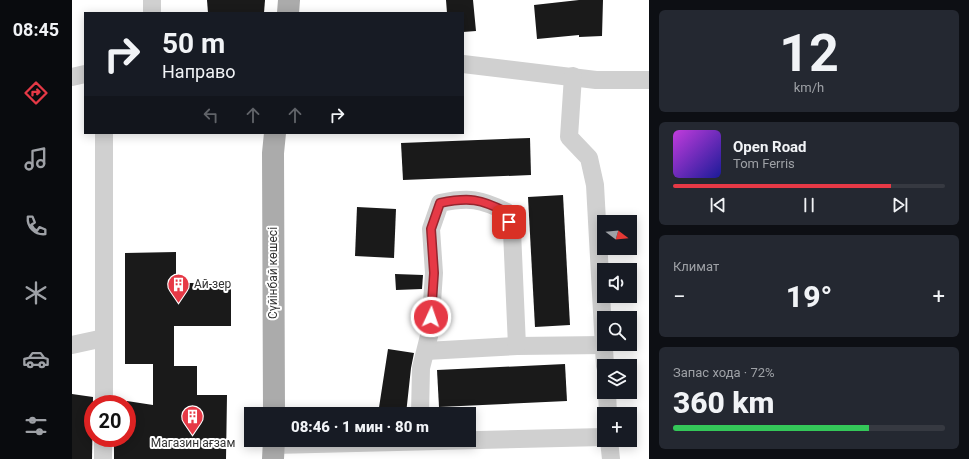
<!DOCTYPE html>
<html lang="ru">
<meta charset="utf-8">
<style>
:root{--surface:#171b24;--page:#242831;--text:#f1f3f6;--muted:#9ea1a6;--line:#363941;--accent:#e63946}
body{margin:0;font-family:Roboto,sans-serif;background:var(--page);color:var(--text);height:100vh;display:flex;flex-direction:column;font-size:15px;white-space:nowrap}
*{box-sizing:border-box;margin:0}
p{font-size:13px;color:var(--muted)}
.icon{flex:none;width:22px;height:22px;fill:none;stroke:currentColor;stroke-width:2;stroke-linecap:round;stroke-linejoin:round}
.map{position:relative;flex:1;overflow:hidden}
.drawer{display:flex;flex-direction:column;gap:10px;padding:10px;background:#0d0f14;width:320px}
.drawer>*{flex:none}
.hud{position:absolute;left:12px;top:12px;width:380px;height:122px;border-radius:0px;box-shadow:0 2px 10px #0003;background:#171b24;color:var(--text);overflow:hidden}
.needle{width:26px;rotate:106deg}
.fabs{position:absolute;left:525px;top:215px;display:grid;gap:8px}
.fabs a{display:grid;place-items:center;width:40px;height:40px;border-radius:0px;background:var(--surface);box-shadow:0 2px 10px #0003;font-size:20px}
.speed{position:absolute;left:12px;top:395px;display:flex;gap:8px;font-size:20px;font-weight:700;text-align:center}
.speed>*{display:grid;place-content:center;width:52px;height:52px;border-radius:50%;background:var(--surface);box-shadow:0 2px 10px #0003;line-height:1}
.speed .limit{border:6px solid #d22;background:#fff;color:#111}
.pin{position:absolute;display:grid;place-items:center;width:34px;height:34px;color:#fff;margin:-17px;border-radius:8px;box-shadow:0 2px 6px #0006}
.me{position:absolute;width:44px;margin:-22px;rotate:3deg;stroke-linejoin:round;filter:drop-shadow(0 0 3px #0008)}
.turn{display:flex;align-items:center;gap:14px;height:84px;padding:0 12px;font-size:18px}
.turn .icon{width:52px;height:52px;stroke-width:2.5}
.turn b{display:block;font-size:28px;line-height:34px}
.lanes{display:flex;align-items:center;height:38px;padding:0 12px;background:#0003;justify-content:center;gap:20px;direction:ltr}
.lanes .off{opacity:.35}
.big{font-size:30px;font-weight:800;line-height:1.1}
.drawer .widget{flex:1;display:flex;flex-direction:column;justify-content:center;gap:6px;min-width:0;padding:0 14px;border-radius:6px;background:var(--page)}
.drawer .dial{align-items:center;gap:0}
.dial b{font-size:52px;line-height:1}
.song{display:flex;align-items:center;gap:12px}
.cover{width:48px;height:48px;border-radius:6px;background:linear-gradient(135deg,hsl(290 70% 55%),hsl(240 70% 35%))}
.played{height:4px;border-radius:2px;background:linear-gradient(90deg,var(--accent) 80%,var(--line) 80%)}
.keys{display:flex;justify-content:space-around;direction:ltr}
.heat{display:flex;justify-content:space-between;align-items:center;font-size:22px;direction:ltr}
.charge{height:6px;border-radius:3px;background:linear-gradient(90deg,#34c759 72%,var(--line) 0)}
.trip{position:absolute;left:172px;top:407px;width:232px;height:40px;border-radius:0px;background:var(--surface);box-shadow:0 2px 10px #0003;font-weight:800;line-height:40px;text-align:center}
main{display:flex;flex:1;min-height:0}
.menu{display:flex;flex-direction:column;width:72px;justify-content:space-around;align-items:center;background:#090b0e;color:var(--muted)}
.menu .icon{width:28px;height:28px}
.menu .selected{color:var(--accent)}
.menu b{font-size:18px;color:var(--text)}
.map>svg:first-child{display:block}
.building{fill:#1a1a1a}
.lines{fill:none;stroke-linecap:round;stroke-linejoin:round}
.minor{stroke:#d0d0d0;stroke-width:18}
.major{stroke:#ababab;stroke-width:22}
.route-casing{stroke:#96252e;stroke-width:10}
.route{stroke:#e63946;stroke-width:7}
.labels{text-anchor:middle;stroke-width:4;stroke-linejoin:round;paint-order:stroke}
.street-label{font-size:12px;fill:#333;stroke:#fff}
.poi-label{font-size:12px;fill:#333;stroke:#fff;text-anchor:start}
</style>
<main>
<nav class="menu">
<b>08:45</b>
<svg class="icon selected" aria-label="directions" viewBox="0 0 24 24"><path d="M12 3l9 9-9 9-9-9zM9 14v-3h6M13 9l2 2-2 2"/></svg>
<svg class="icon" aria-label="music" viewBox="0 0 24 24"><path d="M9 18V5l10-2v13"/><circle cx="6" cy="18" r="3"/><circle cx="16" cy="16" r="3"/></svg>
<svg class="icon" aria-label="phone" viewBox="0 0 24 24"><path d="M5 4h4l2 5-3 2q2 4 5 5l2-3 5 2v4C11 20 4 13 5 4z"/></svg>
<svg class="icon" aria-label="climate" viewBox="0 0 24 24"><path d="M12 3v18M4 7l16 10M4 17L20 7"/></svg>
<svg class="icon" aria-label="car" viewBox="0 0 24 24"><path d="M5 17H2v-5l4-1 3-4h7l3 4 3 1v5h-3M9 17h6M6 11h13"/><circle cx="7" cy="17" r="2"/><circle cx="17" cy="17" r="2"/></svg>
<svg class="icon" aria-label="filters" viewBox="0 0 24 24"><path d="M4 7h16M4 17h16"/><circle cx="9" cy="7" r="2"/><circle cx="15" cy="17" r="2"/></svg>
</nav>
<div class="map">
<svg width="577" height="459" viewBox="0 0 577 459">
<rect width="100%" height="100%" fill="#fff"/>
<!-- building -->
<g class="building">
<path d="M135,0H193L192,13H136Z"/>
<path d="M374,0H401L404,31L391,32V13H375Z"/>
<path d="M507,0H531L530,36L507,37V35L465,39L462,5Z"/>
<path d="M458,138L459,175L331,180L329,143Z"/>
<path d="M491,195L498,325L463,327L456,197Z"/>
<path d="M285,207L324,209L322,258L283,256Z"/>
<path d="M104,252V283H159V326H102V366H125V395H155L154,459H42V438H55V401L81,405V364H53V253Z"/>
<path d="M323,274L351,275L350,289L324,290Z"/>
<path d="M316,349L342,353L339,368L334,414H306Z"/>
<path d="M493,364L495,401L367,407L365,370Z"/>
<path d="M0,394L21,397L20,459H0Z"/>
</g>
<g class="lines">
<!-- minor -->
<g class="minor">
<path d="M80,0V13"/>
<path d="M391,64L524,80H577"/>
<path d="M501,76L497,137L517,158L523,185L533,366"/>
<path d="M0,77L13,74"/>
<path d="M0,345L32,338"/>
<path d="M354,351L445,346L532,345"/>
<path d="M535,392L536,414"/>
<path d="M32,404V133"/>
<path d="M348,414L349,368L358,332L362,273L359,229L368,203C397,197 409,199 435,212L440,231L445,346"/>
<path d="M537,440L539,459"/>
<path d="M202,445L532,437"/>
<path d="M31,459V438"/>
</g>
<!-- major -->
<g class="major">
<path d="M216,13L217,0"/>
<path d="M202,414L201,153L203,133"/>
<path d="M201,459L202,440"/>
</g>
</g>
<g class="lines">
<defs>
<path id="route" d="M359,317L362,273L359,229L368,203C397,197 409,199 434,212L437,222"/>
</defs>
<!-- route casing -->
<use href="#route" class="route-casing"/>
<!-- route -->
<use href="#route" class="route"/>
</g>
<!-- icons -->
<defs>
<symbol id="building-pin" viewBox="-11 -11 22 30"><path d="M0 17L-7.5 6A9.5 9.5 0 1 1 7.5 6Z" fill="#e63946" stroke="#fff"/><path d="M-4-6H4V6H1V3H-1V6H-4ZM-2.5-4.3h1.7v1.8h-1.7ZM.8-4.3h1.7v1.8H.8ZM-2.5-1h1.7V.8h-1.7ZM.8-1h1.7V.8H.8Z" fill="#fff"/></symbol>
</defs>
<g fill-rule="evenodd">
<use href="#building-pin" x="94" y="272" width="25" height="34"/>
<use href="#building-pin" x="108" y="404" width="25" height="34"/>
</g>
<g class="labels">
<!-- street labels -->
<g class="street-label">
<text transform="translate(201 273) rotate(-90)" y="4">Сүйінбай көшесі</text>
</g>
<!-- poi labels -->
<g class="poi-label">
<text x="122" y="288">Ай-зер</text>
<text x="121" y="447" text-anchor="middle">Магазин ағзам</text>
</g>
</g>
</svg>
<div class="fabs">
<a><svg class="needle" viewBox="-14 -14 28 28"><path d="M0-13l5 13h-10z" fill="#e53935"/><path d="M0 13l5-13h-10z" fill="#9ea1a6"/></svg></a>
<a><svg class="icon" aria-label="sound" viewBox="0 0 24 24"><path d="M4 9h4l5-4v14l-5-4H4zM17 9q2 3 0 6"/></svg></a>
<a><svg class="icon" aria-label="search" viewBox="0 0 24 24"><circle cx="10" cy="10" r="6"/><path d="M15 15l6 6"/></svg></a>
<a><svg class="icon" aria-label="layers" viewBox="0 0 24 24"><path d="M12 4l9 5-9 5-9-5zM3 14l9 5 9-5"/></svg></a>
<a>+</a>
</div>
<div class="speed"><div class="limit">20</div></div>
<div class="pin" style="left:437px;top:222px;background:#d93025"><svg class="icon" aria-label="arrive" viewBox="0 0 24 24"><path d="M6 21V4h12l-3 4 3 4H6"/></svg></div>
<svg class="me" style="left:359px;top:317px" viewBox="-20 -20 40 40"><circle r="17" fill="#e63946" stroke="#fff" stroke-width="3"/><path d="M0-11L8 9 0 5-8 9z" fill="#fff"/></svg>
<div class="trip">08:46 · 1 мин · 80 m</div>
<div class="hud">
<div class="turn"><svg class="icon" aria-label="right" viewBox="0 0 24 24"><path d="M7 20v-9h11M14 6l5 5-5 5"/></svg><div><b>50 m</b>Направо</div></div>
<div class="lanes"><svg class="icon off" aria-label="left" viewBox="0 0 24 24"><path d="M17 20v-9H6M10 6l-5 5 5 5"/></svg><svg class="icon off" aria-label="ahead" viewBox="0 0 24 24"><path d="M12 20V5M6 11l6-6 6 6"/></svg><svg class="icon off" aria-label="ahead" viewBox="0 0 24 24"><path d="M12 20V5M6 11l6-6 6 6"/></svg><svg class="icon" aria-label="right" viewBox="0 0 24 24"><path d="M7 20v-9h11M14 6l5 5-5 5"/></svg></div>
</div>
</div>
<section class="drawer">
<div class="widget dial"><b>12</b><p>km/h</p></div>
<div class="widget">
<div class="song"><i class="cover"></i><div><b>Open Road</b><p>Tom Ferris</p></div></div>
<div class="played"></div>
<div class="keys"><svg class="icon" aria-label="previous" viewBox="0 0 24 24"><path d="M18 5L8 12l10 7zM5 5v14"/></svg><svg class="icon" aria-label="pause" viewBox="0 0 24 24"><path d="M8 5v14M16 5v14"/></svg><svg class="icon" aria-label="next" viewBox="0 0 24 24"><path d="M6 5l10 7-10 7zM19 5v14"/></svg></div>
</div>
<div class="widget"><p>Климат</p>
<div class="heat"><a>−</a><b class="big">19°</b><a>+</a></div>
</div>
<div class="widget"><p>Запас хода · 72%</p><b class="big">360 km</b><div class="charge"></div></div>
</section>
</main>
